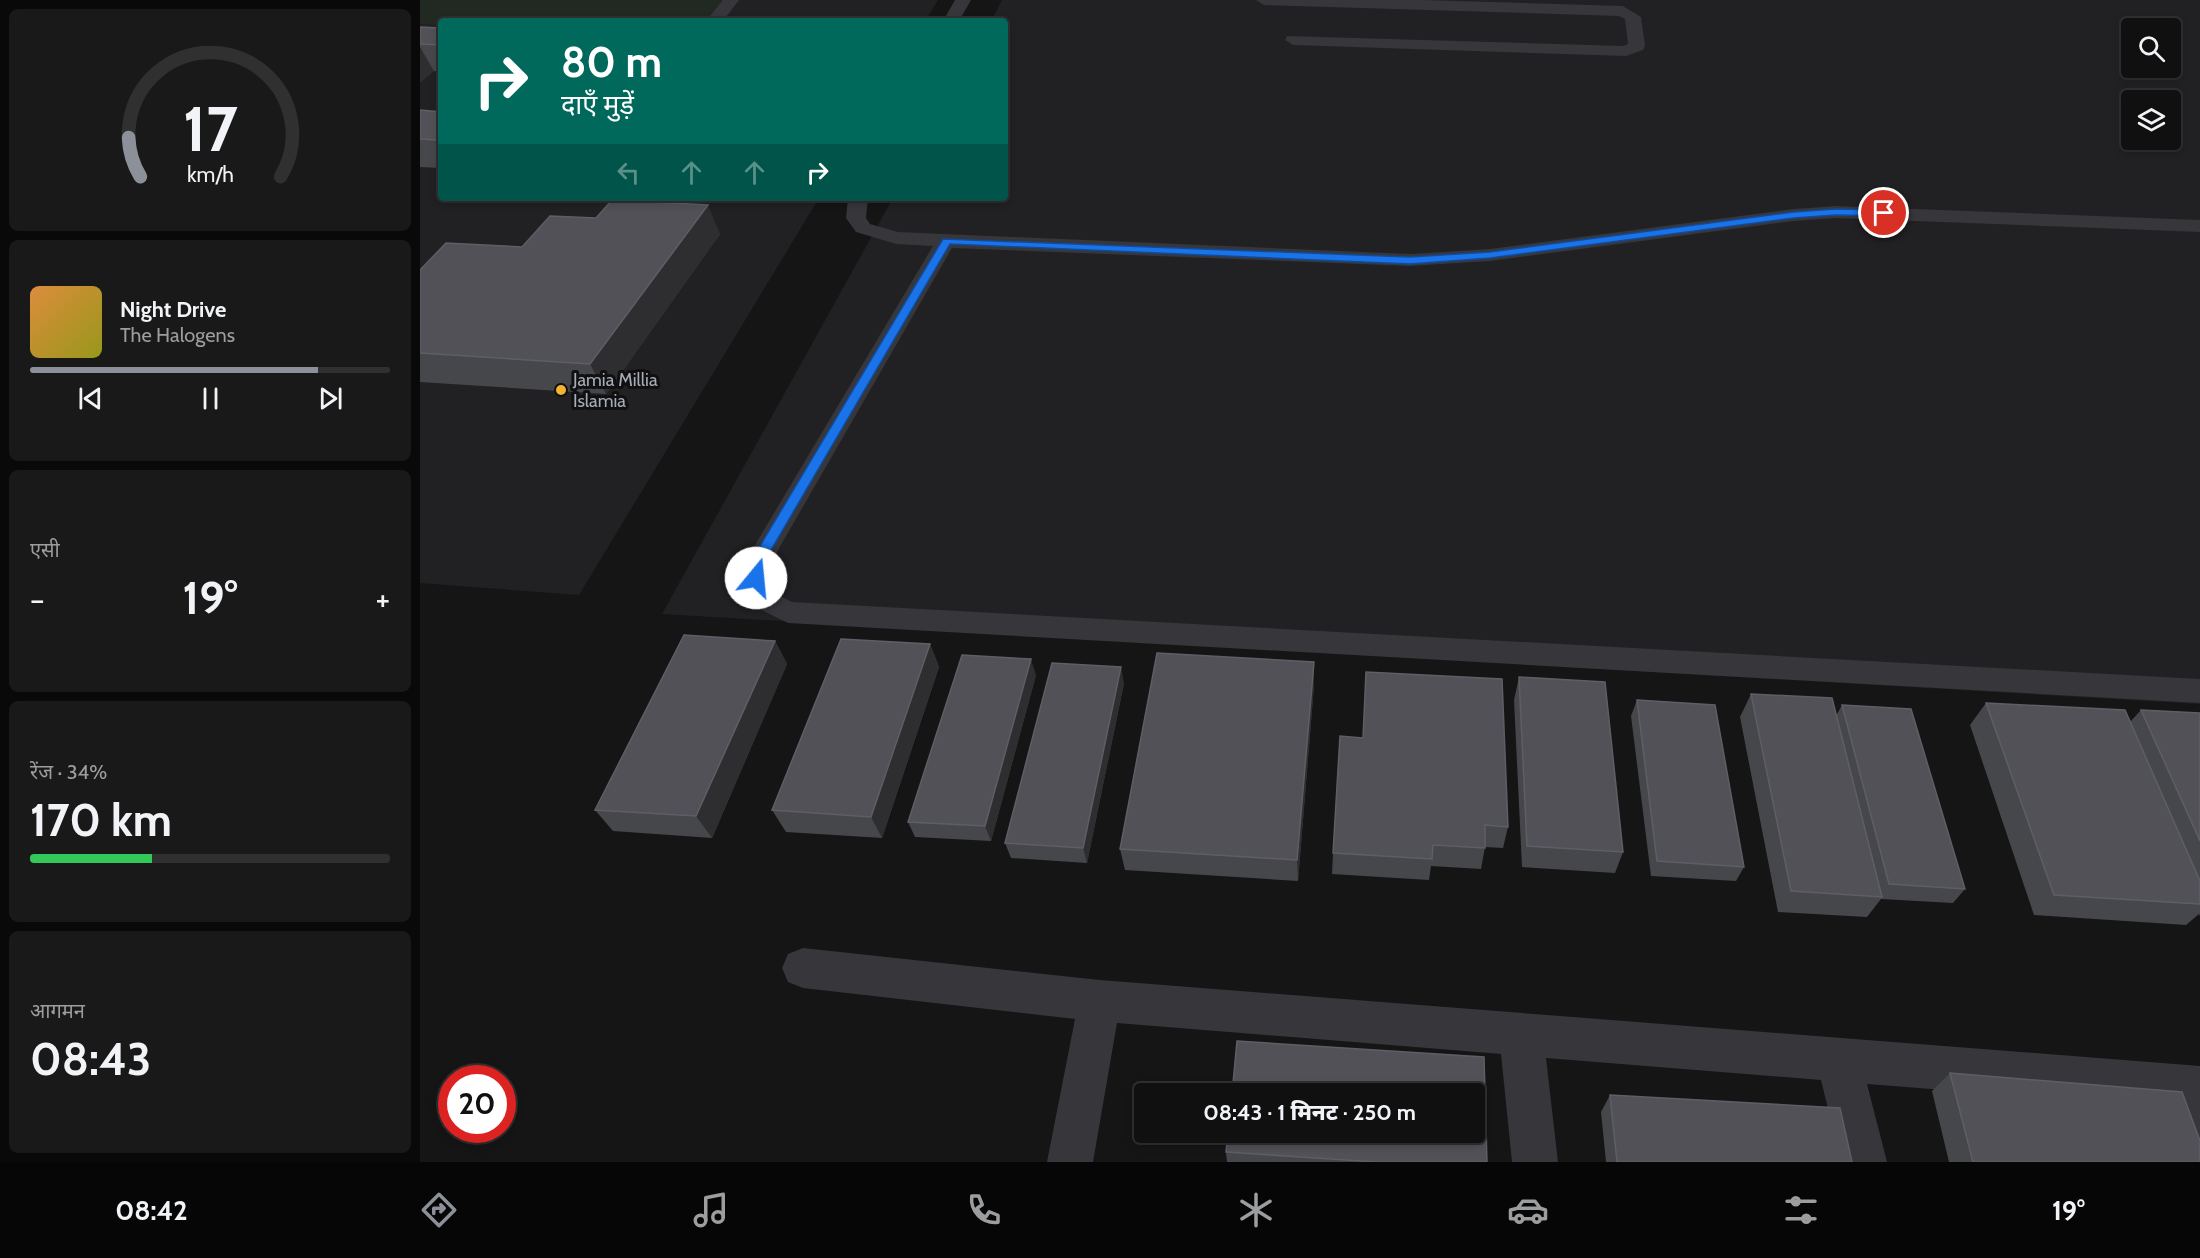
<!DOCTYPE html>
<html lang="hi">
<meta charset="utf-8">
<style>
:root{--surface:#101010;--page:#191919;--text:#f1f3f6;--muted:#9c9d9f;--line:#303030;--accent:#8c9099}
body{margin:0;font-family:Cabin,"Noto Sans Devanagari",sans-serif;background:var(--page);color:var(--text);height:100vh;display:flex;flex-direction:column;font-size:22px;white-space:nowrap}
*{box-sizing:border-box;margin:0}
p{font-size:20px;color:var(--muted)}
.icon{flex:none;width:33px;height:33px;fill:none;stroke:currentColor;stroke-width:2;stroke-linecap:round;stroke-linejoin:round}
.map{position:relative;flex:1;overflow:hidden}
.drawer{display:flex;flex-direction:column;gap:9px;padding:9px;background:#090909;width:420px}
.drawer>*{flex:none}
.top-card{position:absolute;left:18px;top:18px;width:570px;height:183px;border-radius:6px;box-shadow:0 3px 9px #0003,0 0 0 2px var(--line);background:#00695c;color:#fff;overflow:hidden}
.buttons{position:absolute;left:1701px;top:18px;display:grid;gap:12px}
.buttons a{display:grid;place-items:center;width:60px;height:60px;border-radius:6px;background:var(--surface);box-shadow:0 3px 9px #0003,0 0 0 2px var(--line);font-size:30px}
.speed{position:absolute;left:18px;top:1065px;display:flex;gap:12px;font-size:30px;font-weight:700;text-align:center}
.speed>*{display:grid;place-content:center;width:78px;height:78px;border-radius:50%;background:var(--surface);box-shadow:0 3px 9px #0003,0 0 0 2px var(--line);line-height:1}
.speed .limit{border:9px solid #d22;background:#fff;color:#111}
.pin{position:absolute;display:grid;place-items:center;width:51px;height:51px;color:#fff;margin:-26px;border:3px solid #fff;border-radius:50%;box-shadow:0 2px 6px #0007}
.me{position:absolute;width:66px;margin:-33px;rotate:17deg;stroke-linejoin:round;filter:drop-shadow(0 0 4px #0008)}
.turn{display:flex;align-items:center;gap:21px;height:126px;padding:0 24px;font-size:27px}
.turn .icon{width:78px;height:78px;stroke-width:2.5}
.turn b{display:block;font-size:42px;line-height:51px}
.lanes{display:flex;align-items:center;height:57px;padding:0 24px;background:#0003;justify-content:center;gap:30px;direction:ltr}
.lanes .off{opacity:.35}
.big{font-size:45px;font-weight:800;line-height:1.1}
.drawer .widget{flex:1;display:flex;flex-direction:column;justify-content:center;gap:9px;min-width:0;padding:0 21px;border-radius:9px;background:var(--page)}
.drawer .dial{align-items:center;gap:0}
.dial svg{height:156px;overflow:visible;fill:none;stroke:var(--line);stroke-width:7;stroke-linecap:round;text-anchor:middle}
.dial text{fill:var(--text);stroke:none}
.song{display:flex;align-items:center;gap:18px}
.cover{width:72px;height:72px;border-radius:9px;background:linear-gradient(135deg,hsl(30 70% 55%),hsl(60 70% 35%))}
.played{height:6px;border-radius:3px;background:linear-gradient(90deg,var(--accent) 80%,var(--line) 80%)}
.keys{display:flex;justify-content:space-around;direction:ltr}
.heat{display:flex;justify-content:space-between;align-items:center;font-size:33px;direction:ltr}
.charge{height:9px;border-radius:4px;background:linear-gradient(90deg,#34c759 34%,var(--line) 0)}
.trip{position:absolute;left:714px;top:1083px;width:351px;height:60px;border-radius:6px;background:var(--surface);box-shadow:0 3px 9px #0003,0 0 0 2px var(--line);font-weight:800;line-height:60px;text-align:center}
.tabs{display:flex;height:96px;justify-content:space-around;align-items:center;background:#060606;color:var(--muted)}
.tabs .icon{width:42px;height:42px}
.tabs .current{color:var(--accent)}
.tabs b{font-size:27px;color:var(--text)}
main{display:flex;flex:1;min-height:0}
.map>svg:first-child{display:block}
.built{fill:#212123;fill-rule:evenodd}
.green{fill:#212922}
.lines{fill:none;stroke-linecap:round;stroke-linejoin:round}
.service{fill:#36363b;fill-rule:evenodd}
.minor{fill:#36363b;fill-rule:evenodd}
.wall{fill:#46474b}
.shaded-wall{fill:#2e2e31}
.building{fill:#515157;stroke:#5e5f66;stroke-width:1.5}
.route{fill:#1a73e8;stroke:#114b97;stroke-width:1.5}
.poi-dot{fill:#f2b431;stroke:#101011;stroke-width:2}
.labels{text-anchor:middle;stroke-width:6;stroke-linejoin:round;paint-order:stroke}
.poi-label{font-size:18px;fill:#a6abb7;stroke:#101011;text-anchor:start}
</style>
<main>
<section class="drawer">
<div class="widget dial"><svg viewBox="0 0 100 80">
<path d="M14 69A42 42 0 1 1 86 69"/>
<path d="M14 69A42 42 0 0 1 8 49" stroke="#8c9099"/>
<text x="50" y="56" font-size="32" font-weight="700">17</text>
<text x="50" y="72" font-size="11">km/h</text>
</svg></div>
<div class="widget">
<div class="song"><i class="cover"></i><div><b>Night Drive</b><p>The Halogens</p></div></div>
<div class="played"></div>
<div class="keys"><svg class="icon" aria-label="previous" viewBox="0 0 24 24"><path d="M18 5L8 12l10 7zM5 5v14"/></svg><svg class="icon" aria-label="pause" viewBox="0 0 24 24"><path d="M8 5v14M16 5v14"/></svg><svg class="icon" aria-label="next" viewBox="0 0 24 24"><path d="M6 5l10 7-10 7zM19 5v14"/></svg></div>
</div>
<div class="widget"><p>एसी</p>
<div class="heat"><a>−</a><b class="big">19°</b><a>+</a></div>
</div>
<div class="widget"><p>रेंज · 34%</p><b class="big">170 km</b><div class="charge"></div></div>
<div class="widget"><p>आगमन</p><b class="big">08:43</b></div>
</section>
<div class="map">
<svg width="1780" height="1162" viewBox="0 0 1780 1162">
<rect width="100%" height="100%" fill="#151516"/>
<!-- built -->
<g class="built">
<path d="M0,0H518L505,21H21V198H399L159,595L0,583Z"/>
<path d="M582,0H1780V704L242,614L473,198H585V21H571ZM1712,28H1750V68H1712ZM1712,100H1750V140H1712Z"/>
</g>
<!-- green -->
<path class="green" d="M0,0H304L287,21H21V25L0,24Z"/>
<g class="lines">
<!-- service -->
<g class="service">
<path d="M303,0H319L303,21H286Z"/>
<path d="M535,0H551L539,21H523Z"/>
<path d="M836,0H1002L1203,6L1221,17L1225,46L1223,50L1206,56L873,45L865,40L867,36L1203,46L1208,44L1205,19L1199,16L844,5Z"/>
<path d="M428,198H448L446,218L450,224L478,232L990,254L1070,249L1374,209L1416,206L1780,220V232L1416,218L1374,221L1070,261L990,266L532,248L358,550L349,578L354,593L372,602L1780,679V703L368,623L333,606L329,599L323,578L332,550L513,246L476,244L436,232L426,218Z"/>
</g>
<!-- minor -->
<path class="minor" d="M383,948L680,980L1780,1066V1162L1764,1155L1743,1107L1447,1084L1467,1162H1421L1401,1080L1126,1058L1138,1162H1092L1081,1054L697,1023L673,1162H627L655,1019L383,988L368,982L362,968L368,954Z"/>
</g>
<!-- wall -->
<g class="wall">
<path d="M0,27L21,28V72L14,71L0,82Z"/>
<path d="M0,110L21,112V168L0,167Z"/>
<path d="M300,234L186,394L0,382V270L102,247Z"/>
<path d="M355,641L367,664L292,838L193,831L175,810Z"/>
<path d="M510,644L519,667L462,838L366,832L352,810Z"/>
<path d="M894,662V685L878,881L705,870L700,849Z"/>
<path d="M616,675L571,841L495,837L488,822Z"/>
<path d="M1099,677L1203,852L1195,873L1102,867L1094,700Z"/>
<path d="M704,683L667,863L591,858L585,843Z"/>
<path d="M1331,694L1416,716L1422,705L1545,889L1533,903L1461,899L1447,917L1358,912L1320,717Z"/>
<path d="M1217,700L1324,867L1316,881L1231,876L1211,716Z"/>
<path d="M1566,703L1710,722L1721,710L1780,713V916L1779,914L1766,925L1614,915L1550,725Z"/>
<path d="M942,738L1088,827L1083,848L1065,847L1061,869L1011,866L1009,880L912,874L913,853Z"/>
<path d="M1530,1073L1780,1162H1529L1512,1091Z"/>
<path d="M1190,1095L1432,1162H1186L1181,1112Z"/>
<path d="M806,1152L1067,1162H807Z"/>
</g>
<!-- shaded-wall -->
<g class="shaded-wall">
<path d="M0,47L14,71L0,82Z"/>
<path d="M21,135V147L16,140Z"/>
<path d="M288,205L300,234L186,394L170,364Z"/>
<path d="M355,641L367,664L292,838L276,816Z"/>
<path d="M510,644L519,667L462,838L451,817Z"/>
<path d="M611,659L616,675L571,841L565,826Z"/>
<path d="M894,662V685L878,881L877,860Z"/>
<path d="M701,667L704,683L667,863L663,848Z"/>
</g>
<!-- building -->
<g class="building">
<path d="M0,27L21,28V45L0,44Z"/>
<path d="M0,110L21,112V135L16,140L0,139Z"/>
<path d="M192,200L288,205L170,364L0,353V270L26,243L102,247L130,216L176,218Z"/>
<path d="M264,635L355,641L276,816L175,810Z"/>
<path d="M421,639L510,644L451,817L352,810Z"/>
<path d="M737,653L894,662L877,860L700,849Z"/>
<path d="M542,655L611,659L565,826L488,822Z"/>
<path d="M632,663L701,667L663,848L585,843Z"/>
<path d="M946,672L1082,679L1088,827L1065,825V848L1013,845L1012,859L913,853L920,736L943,738Z"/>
<path d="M1099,677L1185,682L1203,852L1107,846Z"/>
<path d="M1331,694L1412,698L1462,897L1371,891Z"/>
<path d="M1217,700L1295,705L1324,867L1237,861Z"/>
<path d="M1566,703L1705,710L1780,881V904L1634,895Z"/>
<path d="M1422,705L1491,709L1545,889L1469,884Z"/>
<path d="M1721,710L1780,713V841Z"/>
<path d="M817,1041L1064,1057L1067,1162H956L806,1152L808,1132H1054V1094H812Z"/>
<path d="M1530,1073L1762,1092L1780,1141V1162H1553Z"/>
<path d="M1190,1095L1420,1108L1432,1162H1197Z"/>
</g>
<!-- route -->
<path class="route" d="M1416,209L1464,210L1469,213L1464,216L1416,215L1374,218L1070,258L990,264L530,244L351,550L341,582L336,583L329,578L340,546L523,239L990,257L1070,252L1374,212Z"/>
<!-- markers -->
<circle class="poi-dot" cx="141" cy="390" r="6"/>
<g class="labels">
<!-- poi labels -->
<g class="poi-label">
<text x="153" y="386">Jamia Millia<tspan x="153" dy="21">Islamia</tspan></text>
</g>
</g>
</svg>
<div class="buttons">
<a><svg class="icon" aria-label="search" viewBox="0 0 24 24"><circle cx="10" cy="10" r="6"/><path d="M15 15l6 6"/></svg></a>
<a><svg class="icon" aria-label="layers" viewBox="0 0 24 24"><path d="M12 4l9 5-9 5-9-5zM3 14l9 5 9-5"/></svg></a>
</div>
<div class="speed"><div class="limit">20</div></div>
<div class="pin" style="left:1464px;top:213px;background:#d93025"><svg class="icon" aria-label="arrive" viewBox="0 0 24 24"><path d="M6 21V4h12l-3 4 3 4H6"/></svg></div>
<svg class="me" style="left:336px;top:578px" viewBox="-20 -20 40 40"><circle r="19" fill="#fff"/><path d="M0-13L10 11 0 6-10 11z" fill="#1a73e8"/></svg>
<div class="trip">08:43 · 1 मिनट · 250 m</div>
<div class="top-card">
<div class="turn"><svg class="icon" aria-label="right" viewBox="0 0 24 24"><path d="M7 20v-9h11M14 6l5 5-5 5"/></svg><div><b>80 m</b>दाएँ मुड़ें</div></div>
<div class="lanes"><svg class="icon off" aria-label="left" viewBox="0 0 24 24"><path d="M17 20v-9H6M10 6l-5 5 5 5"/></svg><svg class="icon off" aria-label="ahead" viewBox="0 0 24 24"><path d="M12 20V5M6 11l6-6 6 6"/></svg><svg class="icon off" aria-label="ahead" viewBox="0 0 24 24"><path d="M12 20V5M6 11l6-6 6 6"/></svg><svg class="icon" aria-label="right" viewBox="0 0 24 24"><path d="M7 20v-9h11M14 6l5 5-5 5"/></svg></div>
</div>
</div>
</main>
<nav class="tabs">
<b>08:42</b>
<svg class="icon current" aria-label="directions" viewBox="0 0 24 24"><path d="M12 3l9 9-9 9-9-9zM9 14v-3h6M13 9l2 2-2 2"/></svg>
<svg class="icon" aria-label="music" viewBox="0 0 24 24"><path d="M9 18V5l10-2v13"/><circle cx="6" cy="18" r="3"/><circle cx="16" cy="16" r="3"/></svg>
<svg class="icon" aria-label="phone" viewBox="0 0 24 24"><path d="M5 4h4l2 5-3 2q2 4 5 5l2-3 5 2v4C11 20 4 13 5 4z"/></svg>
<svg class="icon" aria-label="climate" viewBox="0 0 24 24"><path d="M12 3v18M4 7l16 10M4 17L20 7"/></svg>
<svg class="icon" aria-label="car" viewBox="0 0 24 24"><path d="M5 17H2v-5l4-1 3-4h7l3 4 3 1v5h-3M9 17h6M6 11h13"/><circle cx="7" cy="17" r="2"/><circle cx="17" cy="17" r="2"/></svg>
<svg class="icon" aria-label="filters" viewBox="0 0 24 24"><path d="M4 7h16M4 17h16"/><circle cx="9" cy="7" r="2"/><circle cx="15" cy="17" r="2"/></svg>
<b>19°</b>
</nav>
